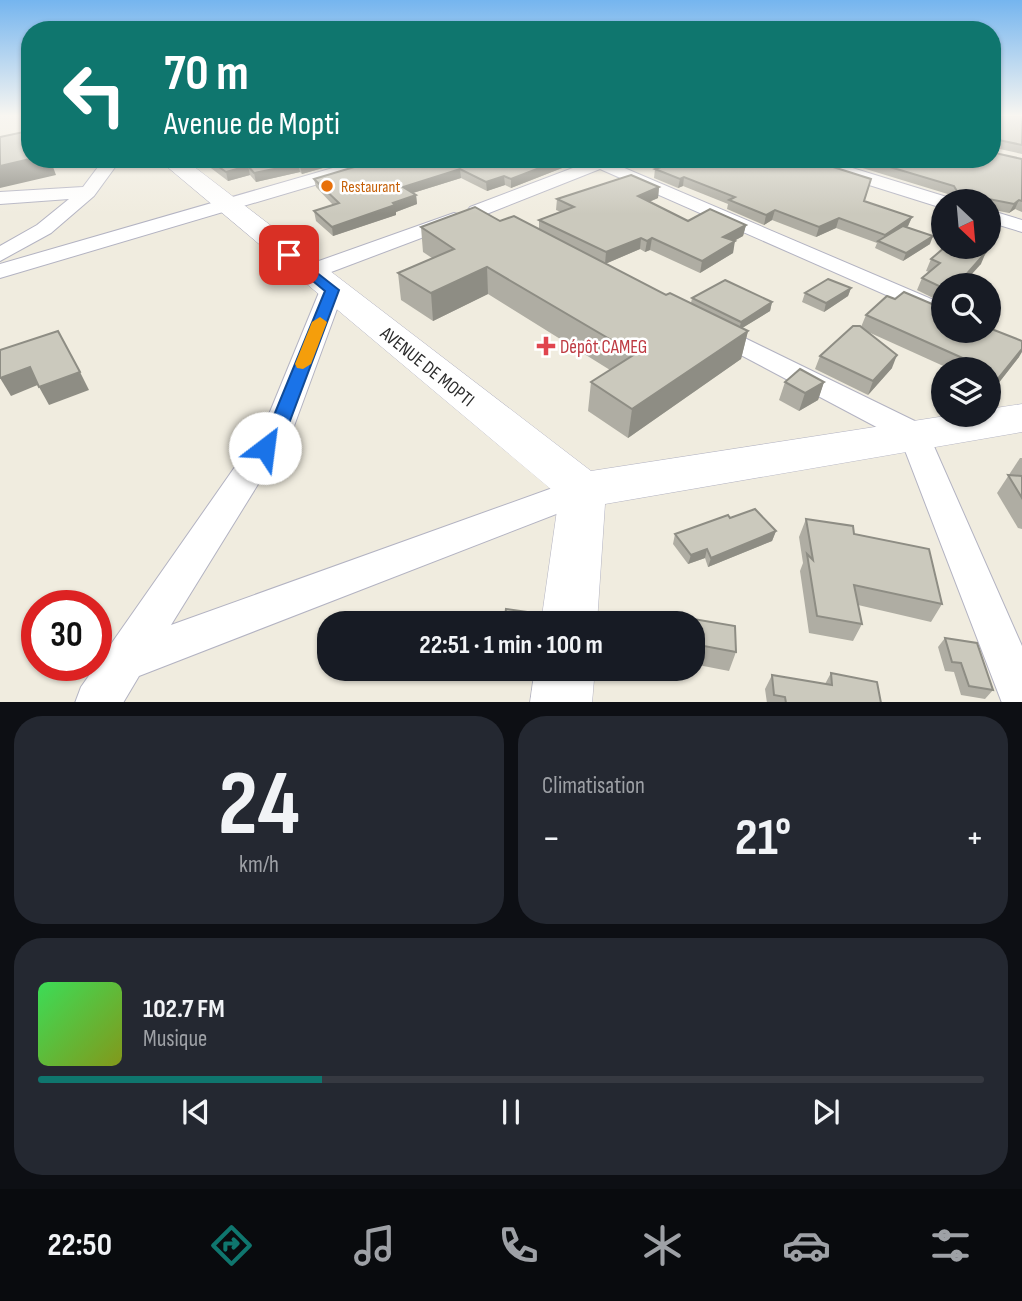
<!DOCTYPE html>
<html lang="fr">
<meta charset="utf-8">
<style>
:root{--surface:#171b24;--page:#242831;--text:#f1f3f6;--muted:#9ea1a6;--line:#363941;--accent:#0f766e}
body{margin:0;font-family:"Sofia Sans Condensed",sans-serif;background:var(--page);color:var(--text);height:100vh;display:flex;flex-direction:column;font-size:26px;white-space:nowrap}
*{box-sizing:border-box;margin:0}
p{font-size:23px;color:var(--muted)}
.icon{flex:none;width:38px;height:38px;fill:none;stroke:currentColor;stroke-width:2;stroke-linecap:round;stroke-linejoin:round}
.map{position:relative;height:702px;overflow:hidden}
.drawer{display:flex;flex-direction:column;gap:14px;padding:14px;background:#0d0f14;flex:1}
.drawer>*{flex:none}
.top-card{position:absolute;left:21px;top:21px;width:980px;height:147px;border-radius:28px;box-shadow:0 2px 5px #0004;background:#0f766e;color:#fff;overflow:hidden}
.needle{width:46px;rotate:154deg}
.controls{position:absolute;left:931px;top:189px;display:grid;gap:14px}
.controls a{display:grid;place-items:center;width:70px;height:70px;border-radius:50%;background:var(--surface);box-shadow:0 2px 5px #0004;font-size:35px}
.speed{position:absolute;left:21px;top:590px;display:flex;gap:14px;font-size:35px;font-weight:700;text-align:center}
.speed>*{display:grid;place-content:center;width:91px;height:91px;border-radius:50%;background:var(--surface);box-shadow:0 2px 5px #0004;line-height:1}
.speed .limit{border:10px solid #d22;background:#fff;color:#111}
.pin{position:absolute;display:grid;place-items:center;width:60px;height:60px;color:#fff;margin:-30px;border-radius:14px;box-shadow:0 4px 10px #0006}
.me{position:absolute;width:77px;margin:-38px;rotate:30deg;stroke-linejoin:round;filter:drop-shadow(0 0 5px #0008)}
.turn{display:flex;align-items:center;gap:24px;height:147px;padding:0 28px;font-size:32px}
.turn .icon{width:91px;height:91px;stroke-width:2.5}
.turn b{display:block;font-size:49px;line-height:60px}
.big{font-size:52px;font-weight:700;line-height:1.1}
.drawer .tile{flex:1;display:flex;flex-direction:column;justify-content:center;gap:10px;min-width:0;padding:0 24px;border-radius:28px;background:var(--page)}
.drawer .dial{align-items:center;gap:0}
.dial b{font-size:91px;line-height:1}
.song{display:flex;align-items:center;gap:21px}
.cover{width:84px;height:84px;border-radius:10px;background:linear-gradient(135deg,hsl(130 70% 55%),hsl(70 70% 35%))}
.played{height:7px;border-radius:4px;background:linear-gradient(90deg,var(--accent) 30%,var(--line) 30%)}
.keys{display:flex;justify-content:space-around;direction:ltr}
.heat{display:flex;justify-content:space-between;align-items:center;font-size:38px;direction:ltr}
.drawer .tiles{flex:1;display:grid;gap:14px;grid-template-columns:1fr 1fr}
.tile:last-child{grid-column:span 2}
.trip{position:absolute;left:317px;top:611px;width:388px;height:70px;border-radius:28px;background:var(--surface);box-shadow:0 2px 5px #0004;font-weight:700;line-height:70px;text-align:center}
.dock{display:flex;height:112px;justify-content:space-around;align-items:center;background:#090b0e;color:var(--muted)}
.dock .icon{width:49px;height:49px}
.dock .active{color:var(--accent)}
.dock b{font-size:32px;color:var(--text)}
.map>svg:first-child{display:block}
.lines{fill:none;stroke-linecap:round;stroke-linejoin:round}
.street-casing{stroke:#b3b3c2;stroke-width:2}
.secondary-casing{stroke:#b3b3c2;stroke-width:1}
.street{fill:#fff;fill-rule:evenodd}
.secondary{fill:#fff;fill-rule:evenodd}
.wall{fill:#afada3}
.shaded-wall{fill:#8e8d84}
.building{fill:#cbc9bd;stroke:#8e8d84;stroke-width:2}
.route{fill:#1a73e8;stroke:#114b97;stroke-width:2}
.slow{fill:#f59e0b}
.food-dot{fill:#e8710a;stroke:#fff;stroke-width:2.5}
.health-dot{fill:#e0444e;stroke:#fff;stroke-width:2.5}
.labels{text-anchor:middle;stroke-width:5;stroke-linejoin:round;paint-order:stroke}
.far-food-label{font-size:16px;fill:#c56008;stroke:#fff;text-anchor:start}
.health-label{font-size:19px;fill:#be3a42;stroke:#fff;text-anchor:start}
.street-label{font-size:19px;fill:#2d2d2d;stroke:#fff}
</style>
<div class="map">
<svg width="1022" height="703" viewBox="0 0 1022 703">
<rect width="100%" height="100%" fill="#f0ecdf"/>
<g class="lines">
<defs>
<g id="street">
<path d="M104,159H121L94,196L51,233L0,261V246L37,225L69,199L0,204V192L83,187Z"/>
<path d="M364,159H391L389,163L0,278V264Z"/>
<path d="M582,159H617L615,164L943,304V320L600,169L484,215L477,217L467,211L470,207L586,163Z"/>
<path d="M797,159H823L950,198L952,201H943V208L936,206L799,163Z"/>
<path d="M989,210L1022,220V232L989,222Z"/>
<path d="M454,213L461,215L464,219L461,223L318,277H302L299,272L302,267Z"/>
<path d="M332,283L340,285L344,290L294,426L171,625L583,477L595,481L600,490L595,499L139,676L123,703H75L81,687L265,424L320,290L324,285Z"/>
<path d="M714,323L925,426L1022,646V703H1002L901,440L705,336L701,331L705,326Z"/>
</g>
<g id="secondary">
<path d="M158,159H184L591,471L952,415H989V409L1022,404V432L605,504L597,623H541L559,496Z"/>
<path d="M535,668H595L592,703H530Z"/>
</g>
</defs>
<!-- street casing -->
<use href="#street" class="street-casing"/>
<!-- secondary casing -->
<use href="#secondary" class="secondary-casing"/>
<!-- street -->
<use href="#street" class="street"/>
<!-- secondary -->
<use href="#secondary" class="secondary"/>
</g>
<!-- wall -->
<g class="wall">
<path d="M992,116H1022V154L995,148V153L1022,159V212L1015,209L1009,213L989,209V201H954L951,195L833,159H992Z"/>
<path d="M199,159H354L302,174L300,172L256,182L250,175L228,181Z"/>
<path d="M381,159H581L580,161L511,188L505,185L487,191L461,178L413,193L416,195L417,204L396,212V215L333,236L316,221L314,211L333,205L316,187L314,179Z"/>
<path d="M669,159H808L864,201L912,217L908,226L906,228L930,244L903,261L875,248L877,243L836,228L816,237L772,220L764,225L727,209L728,204L683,186L678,188L654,178L655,169L669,165Z"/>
<path d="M659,187L658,198L649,202L688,221L746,225L743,236L734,241L733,253L700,273L650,250L645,252L640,249L605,264L666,295L691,303L692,298L772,302L770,311L742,328L748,331L741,359L628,438L588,411L591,382L610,370L488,294L433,321L401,300L398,273L432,258L423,252L421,227L500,221L539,229V220L561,212L556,210L557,199Z"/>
<path d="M931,259L981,264L943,285V303L917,290L922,278L929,272L926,271Z"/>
<path d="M851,288L848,296L824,312L802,302L805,293Z"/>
<path d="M866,315L1019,357L990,394L989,369H950L866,331L892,368L868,395L815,369L820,356L861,327Z"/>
<path d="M785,382H824L818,400L799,411L779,400Z"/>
<path d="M1020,458H1022V529L1018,528L997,493Z"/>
<path d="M730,518L776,531L772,541L708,567L705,558L688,564L673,544L675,534Z"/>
<path d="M806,519L854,534L942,604L931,622L858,605L862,624L853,641L809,633L800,571L803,563L799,537Z"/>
<path d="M658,613L735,626L736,652L729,671L693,664V623H656Z"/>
<path d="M945,638L993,690L985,699L961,695L954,672L945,671L938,647Z"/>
<path d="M473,668H518L516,680L473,671Z"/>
<path d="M831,673L881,703H767L765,689L772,675L825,684Z"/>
</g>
<!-- shaded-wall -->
<g class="shaded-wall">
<path d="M30,159H50L56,175L0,188V166Z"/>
<path d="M323,159H354L302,174L300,166Z"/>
<path d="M563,159H581L580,161L511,188V179Z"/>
<path d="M298,164L300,172L256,182L254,173Z"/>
<path d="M248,166L250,175L228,181L226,172Z"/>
<path d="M460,169L461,178L403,196V187Z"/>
<path d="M504,176L505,185L487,191L486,182Z"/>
<path d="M684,177L683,186L678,188L680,179Z"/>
<path d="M659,187L658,198L637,207L638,196Z"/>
<path d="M416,195L417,204L396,212V215L333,236L332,227Z"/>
<path d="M1019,200L1015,209L1009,213L1014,204Z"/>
<path d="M775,210L772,220L764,225L766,215Z"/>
<path d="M912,217L908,226L883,243L882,242L885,235Z"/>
<path d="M839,218L836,228L816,237L819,227Z"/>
<path d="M746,225L743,236L721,248L723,237Z"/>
<path d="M933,236L930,244L903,261L906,253Z"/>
<path d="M641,238L640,249L605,264L606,252Z"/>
<path d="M652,238L650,250L645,252L647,241Z"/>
<path d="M735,241L733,253L700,273L702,261Z"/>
<path d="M986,252L981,264L962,285H957Z"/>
<path d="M487,267L488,294L433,321L431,293Z"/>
<path d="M851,288L848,296L824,312L826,303Z"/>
<path d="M772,302L770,311L739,330L741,322Z"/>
<path d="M748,331L741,359L628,438L632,409Z"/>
<path d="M1022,349V352L1019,357L990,394L997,380Z"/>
<path d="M897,355L892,368L868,395L873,381Z"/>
<path d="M30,367L40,384L11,396L0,378Z"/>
<path d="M80,372L89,390L49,405L39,387Z"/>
<path d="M824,382L818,400L799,411L805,393Z"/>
<path d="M776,531L772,541L708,567L711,558Z"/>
<path d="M707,549L705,558L688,564L691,555Z"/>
</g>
<!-- building -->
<g class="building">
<path d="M992,116H1022V145L994,139L995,153L1022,159V201L1019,200L1014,204L958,193L954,186L863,159H992Z"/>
<path d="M28,131L30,134V159L0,166V137Z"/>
<path d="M208,159H323L300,166L298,164L254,173L248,166L226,172Z"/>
<path d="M381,159H563L511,179L504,176L486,182L460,169L403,187L416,195L393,203L395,205L332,227L314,211L339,203L314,179Z"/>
<path d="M679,159H808L871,179L864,201L912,217L885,235L839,218L819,227L775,210L766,215L729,200L735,197L684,177L680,179L655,169L682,160Z"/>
<path d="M631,175L659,187L638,196L688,221L710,209L746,225L723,237L735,241L702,261L652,238L647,241L641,238L606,252L539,220L574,207L557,199Z"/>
<path d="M475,207L500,221L514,216L666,295L670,293L748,331L632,409L591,382L635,354L487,267L431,293L398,273L454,249L421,227Z"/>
<path d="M903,226L933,236L906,253L878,241Z"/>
<path d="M945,247H971L986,252L957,285H943V288L922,278L940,263L931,259Z"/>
<path d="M828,279L851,288L826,303L805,293Z"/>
<path d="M725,280L772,302L741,322L692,298Z"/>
<path d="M904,292L939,307L943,308V331H989V328L1022,341V349L997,380L989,373V369H984L976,364L866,315L887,296L895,299Z"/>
<path d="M853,326H860L897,355L873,381L820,356Z"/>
<path d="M58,331L80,372L39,387L30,367L0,378V350Z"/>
<path d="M800,369L824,382L805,393L785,382Z"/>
<path d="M1008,475L1022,476V498Z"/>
<path d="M755,509L776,531L711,558L707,549L691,555L675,534L728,515L730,518Z"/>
<path d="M806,519L853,526L854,534L929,549L942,604L854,585L862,624L817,616L807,554L813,560Z"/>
<path d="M506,609L528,612L526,623H504Z"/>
<path d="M658,613L735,626L736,652L693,644V623H658Z"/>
<path d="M945,638L977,643L993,690L969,686L961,663L952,662Z"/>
<path d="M831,673L877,682L881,703H786L785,697L774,695L772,675L832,685Z"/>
</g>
<!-- sky -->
<linearGradient id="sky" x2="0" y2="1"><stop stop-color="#75b5ef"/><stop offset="0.54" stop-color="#f8f6f1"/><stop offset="1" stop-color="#f8f6f1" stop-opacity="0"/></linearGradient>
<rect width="1022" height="214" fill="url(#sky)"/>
<!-- route -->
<path class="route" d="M289,251L339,290L288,426L271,452H258L255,448L270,425L325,291L285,258V252Z"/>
<!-- slow -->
<path class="slow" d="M320,317L327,322L311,364L303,369L297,368L295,364L312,322Z"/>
<!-- markers -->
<circle class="food-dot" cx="327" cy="186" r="7"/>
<path class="health-dot" d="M542.5 335.5h7v7h7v7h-7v7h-7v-7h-7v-7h7z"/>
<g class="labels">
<!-- far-food labels -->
<g class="far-food-label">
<text x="341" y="192">Restaurant</text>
</g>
<!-- health labels -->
<g class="health-label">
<text x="560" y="353">Dépôt CAMEG</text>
</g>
<!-- street labels -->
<g class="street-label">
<text transform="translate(428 366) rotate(39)" y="7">AVENUE DE MOPTI</text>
</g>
</g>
</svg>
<div class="controls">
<a><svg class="needle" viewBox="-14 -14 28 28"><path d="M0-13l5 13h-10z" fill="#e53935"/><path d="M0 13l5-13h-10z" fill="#9ea1a6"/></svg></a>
<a><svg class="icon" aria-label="search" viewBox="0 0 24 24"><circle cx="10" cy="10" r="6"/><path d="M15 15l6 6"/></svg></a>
<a><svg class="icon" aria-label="layers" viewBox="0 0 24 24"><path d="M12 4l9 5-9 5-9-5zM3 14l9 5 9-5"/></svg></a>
</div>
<div class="speed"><div class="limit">30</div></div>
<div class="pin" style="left:289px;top:255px;background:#d93025"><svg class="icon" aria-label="arrive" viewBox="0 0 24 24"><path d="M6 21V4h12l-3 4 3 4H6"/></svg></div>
<svg class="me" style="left:265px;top:448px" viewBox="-20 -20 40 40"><circle r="19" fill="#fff"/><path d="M0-13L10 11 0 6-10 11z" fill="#1a73e8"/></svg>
<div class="trip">22:51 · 1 min · 100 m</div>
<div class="top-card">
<div class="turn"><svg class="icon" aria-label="left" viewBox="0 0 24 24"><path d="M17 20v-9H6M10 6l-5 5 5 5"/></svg><div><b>70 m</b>Avenue de Mopti</div></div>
</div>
</div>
<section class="drawer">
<div class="tiles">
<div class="tile dial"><b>24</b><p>km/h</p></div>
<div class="tile"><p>Climatisation</p>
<div class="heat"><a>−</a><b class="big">21°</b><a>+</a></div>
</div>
<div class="tile">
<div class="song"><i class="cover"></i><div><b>102.7 FM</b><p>Musique</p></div></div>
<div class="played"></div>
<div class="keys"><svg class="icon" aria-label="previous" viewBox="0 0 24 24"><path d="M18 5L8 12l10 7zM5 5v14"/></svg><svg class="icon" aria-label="pause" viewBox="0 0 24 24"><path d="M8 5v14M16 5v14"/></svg><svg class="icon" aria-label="next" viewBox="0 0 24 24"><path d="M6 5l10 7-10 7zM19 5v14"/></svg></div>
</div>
</div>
</section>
<nav class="dock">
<b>22:50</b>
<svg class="icon active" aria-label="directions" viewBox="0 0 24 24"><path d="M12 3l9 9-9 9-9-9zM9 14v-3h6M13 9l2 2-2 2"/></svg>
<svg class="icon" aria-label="music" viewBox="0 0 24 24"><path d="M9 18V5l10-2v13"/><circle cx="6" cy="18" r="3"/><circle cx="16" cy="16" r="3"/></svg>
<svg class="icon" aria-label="phone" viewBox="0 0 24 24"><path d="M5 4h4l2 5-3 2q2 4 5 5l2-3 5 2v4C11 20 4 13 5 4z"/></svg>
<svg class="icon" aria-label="climate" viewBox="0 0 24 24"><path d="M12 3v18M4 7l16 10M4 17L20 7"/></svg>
<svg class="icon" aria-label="car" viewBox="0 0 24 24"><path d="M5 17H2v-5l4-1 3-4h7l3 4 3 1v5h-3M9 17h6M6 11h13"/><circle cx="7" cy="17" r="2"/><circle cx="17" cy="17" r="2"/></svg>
<svg class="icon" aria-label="filters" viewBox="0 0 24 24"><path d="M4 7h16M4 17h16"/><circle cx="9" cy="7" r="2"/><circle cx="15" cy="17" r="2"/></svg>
</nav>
